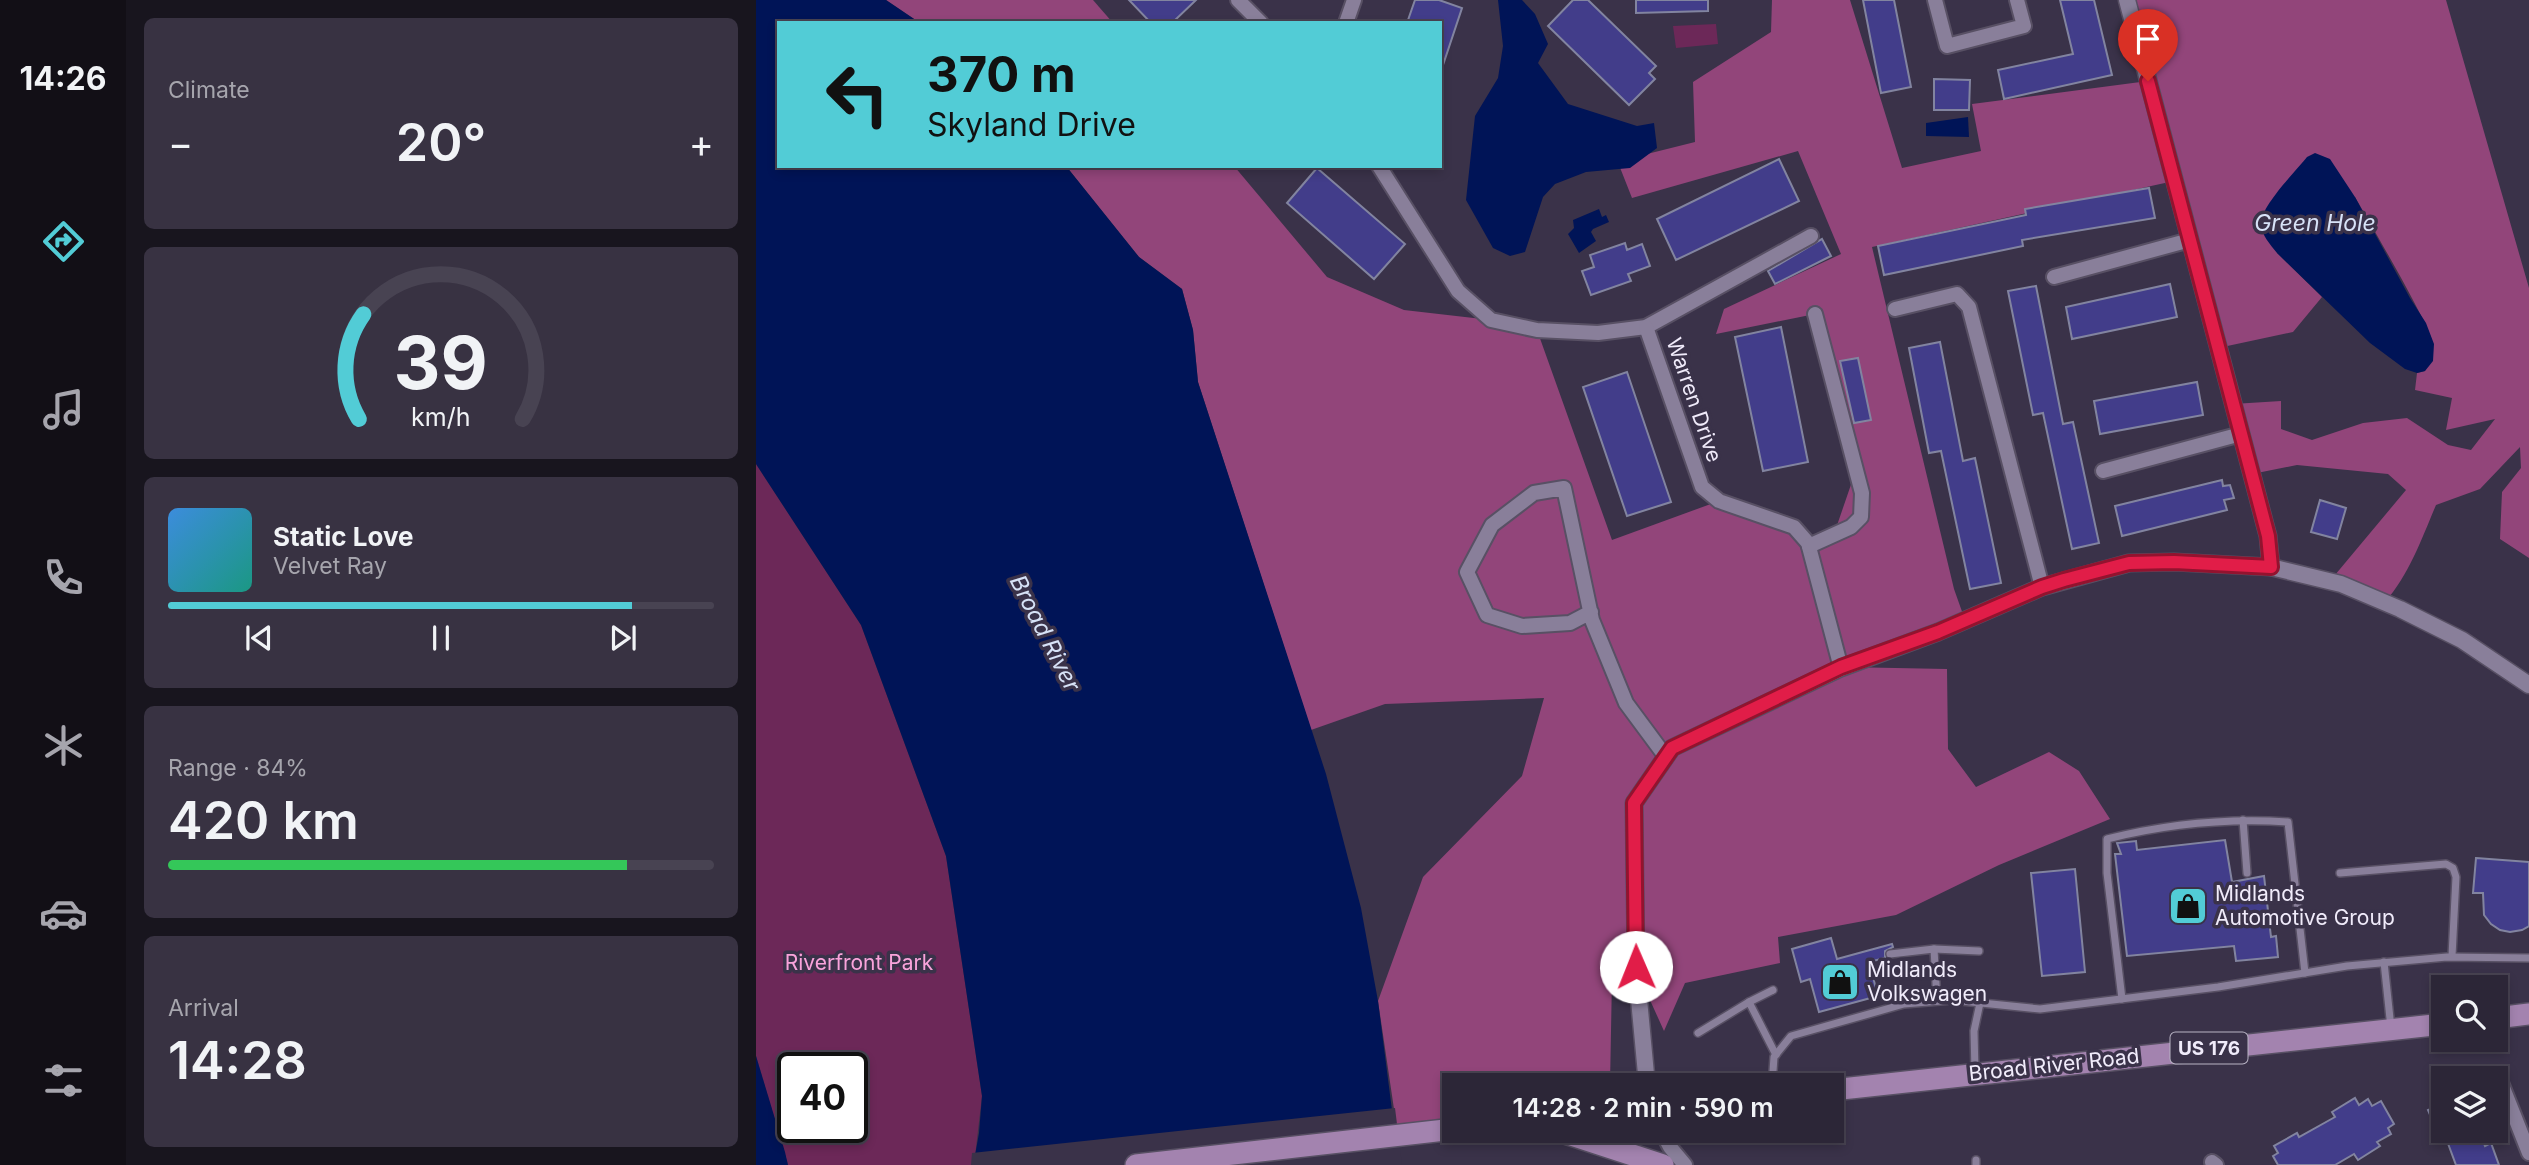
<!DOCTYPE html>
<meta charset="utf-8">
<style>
:root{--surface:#2c2637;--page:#383242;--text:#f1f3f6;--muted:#a6a5ad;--line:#484352;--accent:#52ccd6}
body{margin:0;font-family:Inter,sans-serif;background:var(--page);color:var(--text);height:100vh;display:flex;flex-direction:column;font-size:26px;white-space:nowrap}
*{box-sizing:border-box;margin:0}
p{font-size:23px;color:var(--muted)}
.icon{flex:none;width:38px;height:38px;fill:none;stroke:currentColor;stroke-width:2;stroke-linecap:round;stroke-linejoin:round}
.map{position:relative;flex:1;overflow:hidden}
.details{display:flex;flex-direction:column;gap:18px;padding:18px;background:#18151e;width:630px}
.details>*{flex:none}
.banner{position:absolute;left:21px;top:21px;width:665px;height:147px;border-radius:0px;box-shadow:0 4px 10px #0003,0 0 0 2px var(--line);background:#52ccd6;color:#111;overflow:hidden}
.controls{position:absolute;left:1675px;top:975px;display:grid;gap:14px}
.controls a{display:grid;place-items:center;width:77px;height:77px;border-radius:0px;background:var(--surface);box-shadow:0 4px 10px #0003,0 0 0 2px var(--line);font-size:35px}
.speed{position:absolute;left:21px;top:1052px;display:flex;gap:14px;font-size:35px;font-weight:700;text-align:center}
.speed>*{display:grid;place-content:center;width:91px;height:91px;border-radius:50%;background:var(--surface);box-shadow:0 4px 10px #0003,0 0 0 2px var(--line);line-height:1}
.speed .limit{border:4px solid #111;border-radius:10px;background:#fff;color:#111}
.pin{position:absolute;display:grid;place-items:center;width:60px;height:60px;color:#fff;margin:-72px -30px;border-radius:50% 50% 50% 0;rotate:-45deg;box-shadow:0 0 7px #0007}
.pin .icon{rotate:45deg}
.me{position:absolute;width:77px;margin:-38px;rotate:359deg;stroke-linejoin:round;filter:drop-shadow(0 0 5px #0008)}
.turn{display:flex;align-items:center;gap:24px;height:147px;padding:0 35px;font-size:32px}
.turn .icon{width:91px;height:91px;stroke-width:2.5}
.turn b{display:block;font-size:49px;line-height:60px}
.big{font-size:52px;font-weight:600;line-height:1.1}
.details .tile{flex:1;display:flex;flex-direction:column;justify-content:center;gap:10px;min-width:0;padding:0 24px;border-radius:10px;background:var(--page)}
.details .dial{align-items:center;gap:0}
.dial svg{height:182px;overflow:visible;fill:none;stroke:var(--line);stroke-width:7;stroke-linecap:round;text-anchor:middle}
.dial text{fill:var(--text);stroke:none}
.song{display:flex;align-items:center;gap:21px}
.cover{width:84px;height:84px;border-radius:10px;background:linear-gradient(135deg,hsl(210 70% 55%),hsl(170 70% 35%))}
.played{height:7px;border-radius:4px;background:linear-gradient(90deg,var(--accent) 85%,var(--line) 85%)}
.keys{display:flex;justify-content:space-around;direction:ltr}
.heat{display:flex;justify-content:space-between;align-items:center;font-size:38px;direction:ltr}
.charge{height:10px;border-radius:5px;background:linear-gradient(90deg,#34c759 84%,var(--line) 0)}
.trip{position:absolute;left:686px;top:1073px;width:402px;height:70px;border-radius:0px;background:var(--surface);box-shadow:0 4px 10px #0003,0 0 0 2px var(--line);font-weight:600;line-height:70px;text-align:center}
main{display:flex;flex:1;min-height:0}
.dock{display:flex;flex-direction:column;width:126px;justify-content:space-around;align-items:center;background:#120f16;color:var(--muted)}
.dock .icon{width:49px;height:49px}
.dock .current{color:var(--accent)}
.dock b{font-size:32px;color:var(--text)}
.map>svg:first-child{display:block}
.green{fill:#6c2858;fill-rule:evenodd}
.forest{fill:#92457a}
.water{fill:#001457}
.pier{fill:#3a3249}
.building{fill:#423d8a;stroke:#8284a0;stroke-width:2}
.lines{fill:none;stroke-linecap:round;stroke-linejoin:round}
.service-casing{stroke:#585064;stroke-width:10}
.minor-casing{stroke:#585064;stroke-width:18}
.tertiary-casing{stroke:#585064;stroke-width:19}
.primary-casing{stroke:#585064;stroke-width:24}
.service{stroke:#897f9a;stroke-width:7}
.minor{stroke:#897f9a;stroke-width:14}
.tertiary{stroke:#897f9a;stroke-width:16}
.primary{stroke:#a383af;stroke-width:21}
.route-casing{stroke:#92132f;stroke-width:18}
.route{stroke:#e11d48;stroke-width:12}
.labels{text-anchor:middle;stroke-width:7;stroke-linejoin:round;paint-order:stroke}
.shield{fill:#3a3249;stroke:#b9b4c5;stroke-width:2}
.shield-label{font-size:19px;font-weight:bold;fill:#f0ebfa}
.street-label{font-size:21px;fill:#f0ebfa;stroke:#3a3249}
.poi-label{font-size:21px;fill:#f0ebfa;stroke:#3a3249;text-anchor:start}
.park-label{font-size:21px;fill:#f9a3db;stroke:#3a3249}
.water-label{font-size:23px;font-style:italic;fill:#d7e2f7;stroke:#3a3249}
</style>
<main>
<nav class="dock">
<b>14:26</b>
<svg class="icon current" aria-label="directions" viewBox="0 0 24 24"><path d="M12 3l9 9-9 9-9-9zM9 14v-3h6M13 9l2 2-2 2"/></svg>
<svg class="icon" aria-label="music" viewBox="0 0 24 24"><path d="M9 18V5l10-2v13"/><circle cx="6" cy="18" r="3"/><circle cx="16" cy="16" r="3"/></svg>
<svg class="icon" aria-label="phone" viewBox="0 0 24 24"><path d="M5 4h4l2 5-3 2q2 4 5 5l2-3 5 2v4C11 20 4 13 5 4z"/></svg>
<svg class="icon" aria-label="climate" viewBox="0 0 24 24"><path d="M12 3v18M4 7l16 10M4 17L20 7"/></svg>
<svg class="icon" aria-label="car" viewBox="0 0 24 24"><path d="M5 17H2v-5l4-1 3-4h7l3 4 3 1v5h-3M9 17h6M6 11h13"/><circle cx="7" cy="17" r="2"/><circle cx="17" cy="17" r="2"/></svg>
<svg class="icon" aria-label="filters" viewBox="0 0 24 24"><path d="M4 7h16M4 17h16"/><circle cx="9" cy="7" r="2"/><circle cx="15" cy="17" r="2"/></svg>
</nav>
<section class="details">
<div class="tile"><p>Climate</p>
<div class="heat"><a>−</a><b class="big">20°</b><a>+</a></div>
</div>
<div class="tile dial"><svg viewBox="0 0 100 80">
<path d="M14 69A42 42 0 1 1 86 69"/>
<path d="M14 69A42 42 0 0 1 16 23" stroke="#52ccd6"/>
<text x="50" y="56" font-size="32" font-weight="700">39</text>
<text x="50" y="72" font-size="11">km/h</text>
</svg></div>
<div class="tile">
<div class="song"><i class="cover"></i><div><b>Static Love</b><p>Velvet Ray</p></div></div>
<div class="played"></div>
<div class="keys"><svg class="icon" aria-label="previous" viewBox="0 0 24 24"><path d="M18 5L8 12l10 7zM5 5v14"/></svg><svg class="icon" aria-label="pause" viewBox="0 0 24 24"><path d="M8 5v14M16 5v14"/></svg><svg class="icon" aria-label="next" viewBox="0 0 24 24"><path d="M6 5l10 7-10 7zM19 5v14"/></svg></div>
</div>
<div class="tile"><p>Range · 84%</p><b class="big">420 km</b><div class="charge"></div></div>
<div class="tile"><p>Arrival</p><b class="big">14:28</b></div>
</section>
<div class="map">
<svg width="1773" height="1165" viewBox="0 0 1773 1165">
<rect width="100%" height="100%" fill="#3a3249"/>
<!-- green -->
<g class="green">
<path d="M960,24L962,44L920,48L917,26Z"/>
<path d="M0,464L105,625L190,856L226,1096L218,1165H32L0,1056ZM37,1068H96V1127H37Z"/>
</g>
<!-- forest -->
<g class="forest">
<path d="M130,0H337L357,23H164Z"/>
<path d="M1016,0H1094L1146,168L1225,151L1216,104L1392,81L1371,0H1690L1773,288V558L1744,539L1746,492L1765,468L1764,447L1724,489L1680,505C1666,538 1653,575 1629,602L1579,575L1650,490L1632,474L1541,465L1496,474L1477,404L1525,401V429L1556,440L1607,423L1651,418L1692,445L1715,450L1739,419L1690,430L1696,398L1659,390L1661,373L1669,371C1671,363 1677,353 1677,345C1678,332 1611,218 1599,197L1521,253L1566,297L1537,332L1462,348L1418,181L1116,247L1198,589L1209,620L1088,667L1191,669L1192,749L1220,787L1293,752L1323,771L1354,819L1243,865L1140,915L1022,937L1024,963L929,983L908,1031L879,967L856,978L854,1085H698V1129L642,1136L622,1001L667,877L766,776L788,698L629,704L555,730L442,382L437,330L426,289L383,257L310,166H478L571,277L648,310L735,320L781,330L856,540L963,501L1038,527L1053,543L1077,537L1100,470L1059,314L960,334L968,309L1085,254L1042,151L876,198L863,165L887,155L939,142L937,82L1015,32Z"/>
</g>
<!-- water -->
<g class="water">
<path d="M0,0H130L164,23H23V166H310L383,257L426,289L437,330L442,382L570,774L605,908L622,1001L643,1165L218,1161L223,1133L226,1096L190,856L105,625L0,464Z"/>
<path d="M742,0H766L779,14L792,44L782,63L812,104L881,126L898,123L901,148L874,168L830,172L799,184L787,197L769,252L754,256L737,248L710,200L719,116L742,78L747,46Z"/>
<path d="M1212,117L1213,137L1170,136V123Z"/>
<path d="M1559,153L1574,159L1599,197L1654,298L1670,323L1678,344L1677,361L1669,371L1661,373L1649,369L1614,343L1521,253C1514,244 1506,236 1505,225C1503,208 1540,171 1551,157Z"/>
<path d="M843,209L846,217L850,215L853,222L837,229L835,232L840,241L823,253L812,234L818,228L817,220Z"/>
<path d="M0,1056L29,1152L32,1165H0Z"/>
</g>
<!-- pier -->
<path class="pier" d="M639,1108L646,1165H215L216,1153Z"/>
<!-- building -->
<g class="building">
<path d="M373,0H440L416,23H395Z"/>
<path d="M659,0H683L706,8L687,65H684V23H651Z"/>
<path d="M817,0H832L900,66L893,73L899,79L873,105L792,26Z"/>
<path d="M880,0H952V11L880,13Z"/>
<path d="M1107,0H1138L1155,87L1125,93Z"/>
<path d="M1304,0H1338L1356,75L1248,99L1242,70L1317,54Z"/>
<path d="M1178,79L1214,80L1213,110H1178Z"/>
<path d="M1023,159L1043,201L920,260L901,219Z"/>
<path d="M561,168L649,244L618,279L531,203Z"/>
<path d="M1393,188L1399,218L1266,240L1267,246L1128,275L1122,246L1270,215L1269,209Z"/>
<path d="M1066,239L1075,256L1019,284L1012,271Z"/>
<path d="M869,243L871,250L886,244L894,266L872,274L875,281L835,295L826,271L838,267L834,255Z"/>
<path d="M1414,284L1421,317L1316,339L1310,307Z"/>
<path d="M1280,286L1307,424L1317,422L1343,543L1316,549L1287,413L1277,415L1252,291Z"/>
<path d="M1025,327L1052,462L1007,471L979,337Z"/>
<path d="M1184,342L1207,461L1219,458L1245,583L1214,589L1185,451L1173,453L1153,348Z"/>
<path d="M1102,358L1115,420L1098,423L1084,361Z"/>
<path d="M871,372L915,502L871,516L827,387Z"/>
<path d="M1441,382L1447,415L1344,434L1338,401Z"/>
<path d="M1466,480L1467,486L1474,485L1478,498L1468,500L1471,510L1366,536L1359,506Z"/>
<path d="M1564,500L1590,508L1581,539L1555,532Z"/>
<path d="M1469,840L1476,882L1508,876L1515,937L1520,936L1522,957L1480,961L1478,946L1371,956L1359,854H1365L1361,843L1380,841L1381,850Z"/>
<path d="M1720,858L1773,862V926L1766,930L1754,932L1744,930L1735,924L1728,915L1727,893H1717Z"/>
<path d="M1319,869L1329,972L1286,976L1275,873Z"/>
<path d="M1075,938L1081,959L1136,944L1137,947L1129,951V958L1113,962L1122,996L1063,1012L1054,979L1045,982L1036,949Z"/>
<path d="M1599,1098L1603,1105L1612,1099L1616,1106L1625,1101L1638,1124L1632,1128L1635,1134L1621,1142L1624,1146L1602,1160L1598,1154L1579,1165H1522L1517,1156L1522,1153L1518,1146L1541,1133L1543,1137L1579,1117L1576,1112Z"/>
<path d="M1687,1104V1143H1686L1672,1110Z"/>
<path d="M1687,1130H1723L1729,1146L1735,1143L1743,1165H1700Z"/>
</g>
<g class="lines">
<defs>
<g id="service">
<path d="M1487,820L1491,873"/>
<path d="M1584,873L1690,864L1697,868L1700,877L1696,956"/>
<path d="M1178,949L1223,951"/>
<path d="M1134,954L1178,949L1181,1001"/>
<path d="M1628,962L1635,1028"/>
<path d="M1366,999L1351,873V839C1411,824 1470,818 1532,822L1549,973"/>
<path d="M993,1002L1017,990"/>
<path d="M942,1033L993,1002L1020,1055"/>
<path d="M1219,1072L1218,1031L1224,1003"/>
<path d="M1016,1085L1018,1057L1035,1036L1148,1004L1196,1000L1284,1009L1462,987L1591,966L1691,957L1773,958"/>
<path d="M1220,1160V1165"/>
</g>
<g id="minor">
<path d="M482,0L505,23"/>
<path d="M1179,0L1191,46L1268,26L1261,0"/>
<path d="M590,23L598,0"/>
<path d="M623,166L702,291L735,320L781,330L842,333L890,327L1055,236"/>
<path d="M1298,277L1434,240"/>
<path d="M1139,309L1201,294L1213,307L1286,587"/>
<path d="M890,327L946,487L963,501L1038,527L1052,543L1085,668"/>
<path d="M1347,471L1485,434"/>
<path d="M1053,546L1095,527L1105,517L1106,493L1059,314"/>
<path d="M835,612L814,623L766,626L731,615L711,572L736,525L778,493L808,488L836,620L870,703L910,757"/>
<path d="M1744,1080L1773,1153"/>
<path d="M905,1130L914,1147L929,1165"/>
<path d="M1456,1162L1460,1165"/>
</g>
<g id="tertiary">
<path d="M1371,0L1512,536L1515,567"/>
<path d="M891,1085L880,967L878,803L916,748L1085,668L1182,632L1286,587L1373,563L1418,562L1515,567L1585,584L1644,609L1706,640L1773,685"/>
</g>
<g id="primary">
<path d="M1740,1018L1773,1014"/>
<path d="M1076,1090L1687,1024"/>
<path d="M800,1130L907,1165"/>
<path d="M380,1165L698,1129"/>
</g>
</defs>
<!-- service casing -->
<use href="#service" class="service-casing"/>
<!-- minor casing -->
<use href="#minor" class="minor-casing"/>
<!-- tertiary casing -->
<use href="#tertiary" class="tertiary-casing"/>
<!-- primary casing -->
<use href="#primary" class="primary-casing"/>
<!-- service -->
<use href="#service" class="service"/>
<!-- minor -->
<use href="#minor" class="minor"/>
<!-- tertiary -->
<use href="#tertiary" class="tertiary"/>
<!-- primary -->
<use href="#primary" class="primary"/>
</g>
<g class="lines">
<defs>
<path id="route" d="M880,967L878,803L916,748L1085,667L1182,632L1286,587L1308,580L1373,563L1418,562L1515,567L1512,536L1392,81"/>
</defs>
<!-- route casing -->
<use href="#route" class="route-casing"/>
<!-- route -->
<use href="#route" class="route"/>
</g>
<!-- icons -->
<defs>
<symbol id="shop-square" viewBox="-11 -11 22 22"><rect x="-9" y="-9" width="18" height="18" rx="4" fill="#52ccd6" stroke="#3a3249"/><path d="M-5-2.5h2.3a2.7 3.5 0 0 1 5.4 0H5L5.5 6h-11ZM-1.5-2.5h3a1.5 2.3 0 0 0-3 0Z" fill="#111"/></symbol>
</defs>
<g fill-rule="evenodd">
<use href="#shop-square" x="1410" y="884" width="44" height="44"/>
<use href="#shop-square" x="1062" y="960" width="44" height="44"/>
</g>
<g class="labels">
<!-- shield labels -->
<rect class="shield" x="1414.5" y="1032.5" width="77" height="31" rx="5"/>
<g class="shield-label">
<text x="1453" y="1055">US 176</text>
</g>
<!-- street labels -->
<g class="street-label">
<text transform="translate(938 400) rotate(71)" y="7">Warren Drive</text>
<text transform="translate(1298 1065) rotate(-6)" y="7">Broad River Road</text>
</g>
<!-- poi labels -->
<g class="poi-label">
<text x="1459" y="901">Midlands<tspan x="1459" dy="24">Automotive Group</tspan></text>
<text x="1111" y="977">Midlands<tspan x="1111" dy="24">Volkswagen</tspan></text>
</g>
<!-- park labels -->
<g class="park-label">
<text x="103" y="970">Riverfront Park</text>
</g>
<!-- water labels -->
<g class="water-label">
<text x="1559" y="231">Green Hole</text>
<text transform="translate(289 633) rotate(63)" y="8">Broad River</text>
</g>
</g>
</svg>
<div class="controls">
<a><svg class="icon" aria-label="search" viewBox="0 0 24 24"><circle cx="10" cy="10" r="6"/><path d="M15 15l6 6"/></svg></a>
<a><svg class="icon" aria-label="layers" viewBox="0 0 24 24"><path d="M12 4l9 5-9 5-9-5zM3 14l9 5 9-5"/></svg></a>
</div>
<div class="speed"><div class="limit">40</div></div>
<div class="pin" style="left:1392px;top:81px;background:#d93025"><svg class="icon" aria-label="arrive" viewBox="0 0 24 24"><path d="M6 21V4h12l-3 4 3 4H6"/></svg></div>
<svg class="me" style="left:880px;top:967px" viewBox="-20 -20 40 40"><circle r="19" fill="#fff"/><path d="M0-13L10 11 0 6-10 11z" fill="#e11d48"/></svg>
<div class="trip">14:28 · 2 min · 590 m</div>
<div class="banner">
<div class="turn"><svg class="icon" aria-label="left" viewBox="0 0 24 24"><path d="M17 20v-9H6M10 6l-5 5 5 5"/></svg><div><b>370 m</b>Skyland Drive</div></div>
</div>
</div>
</main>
